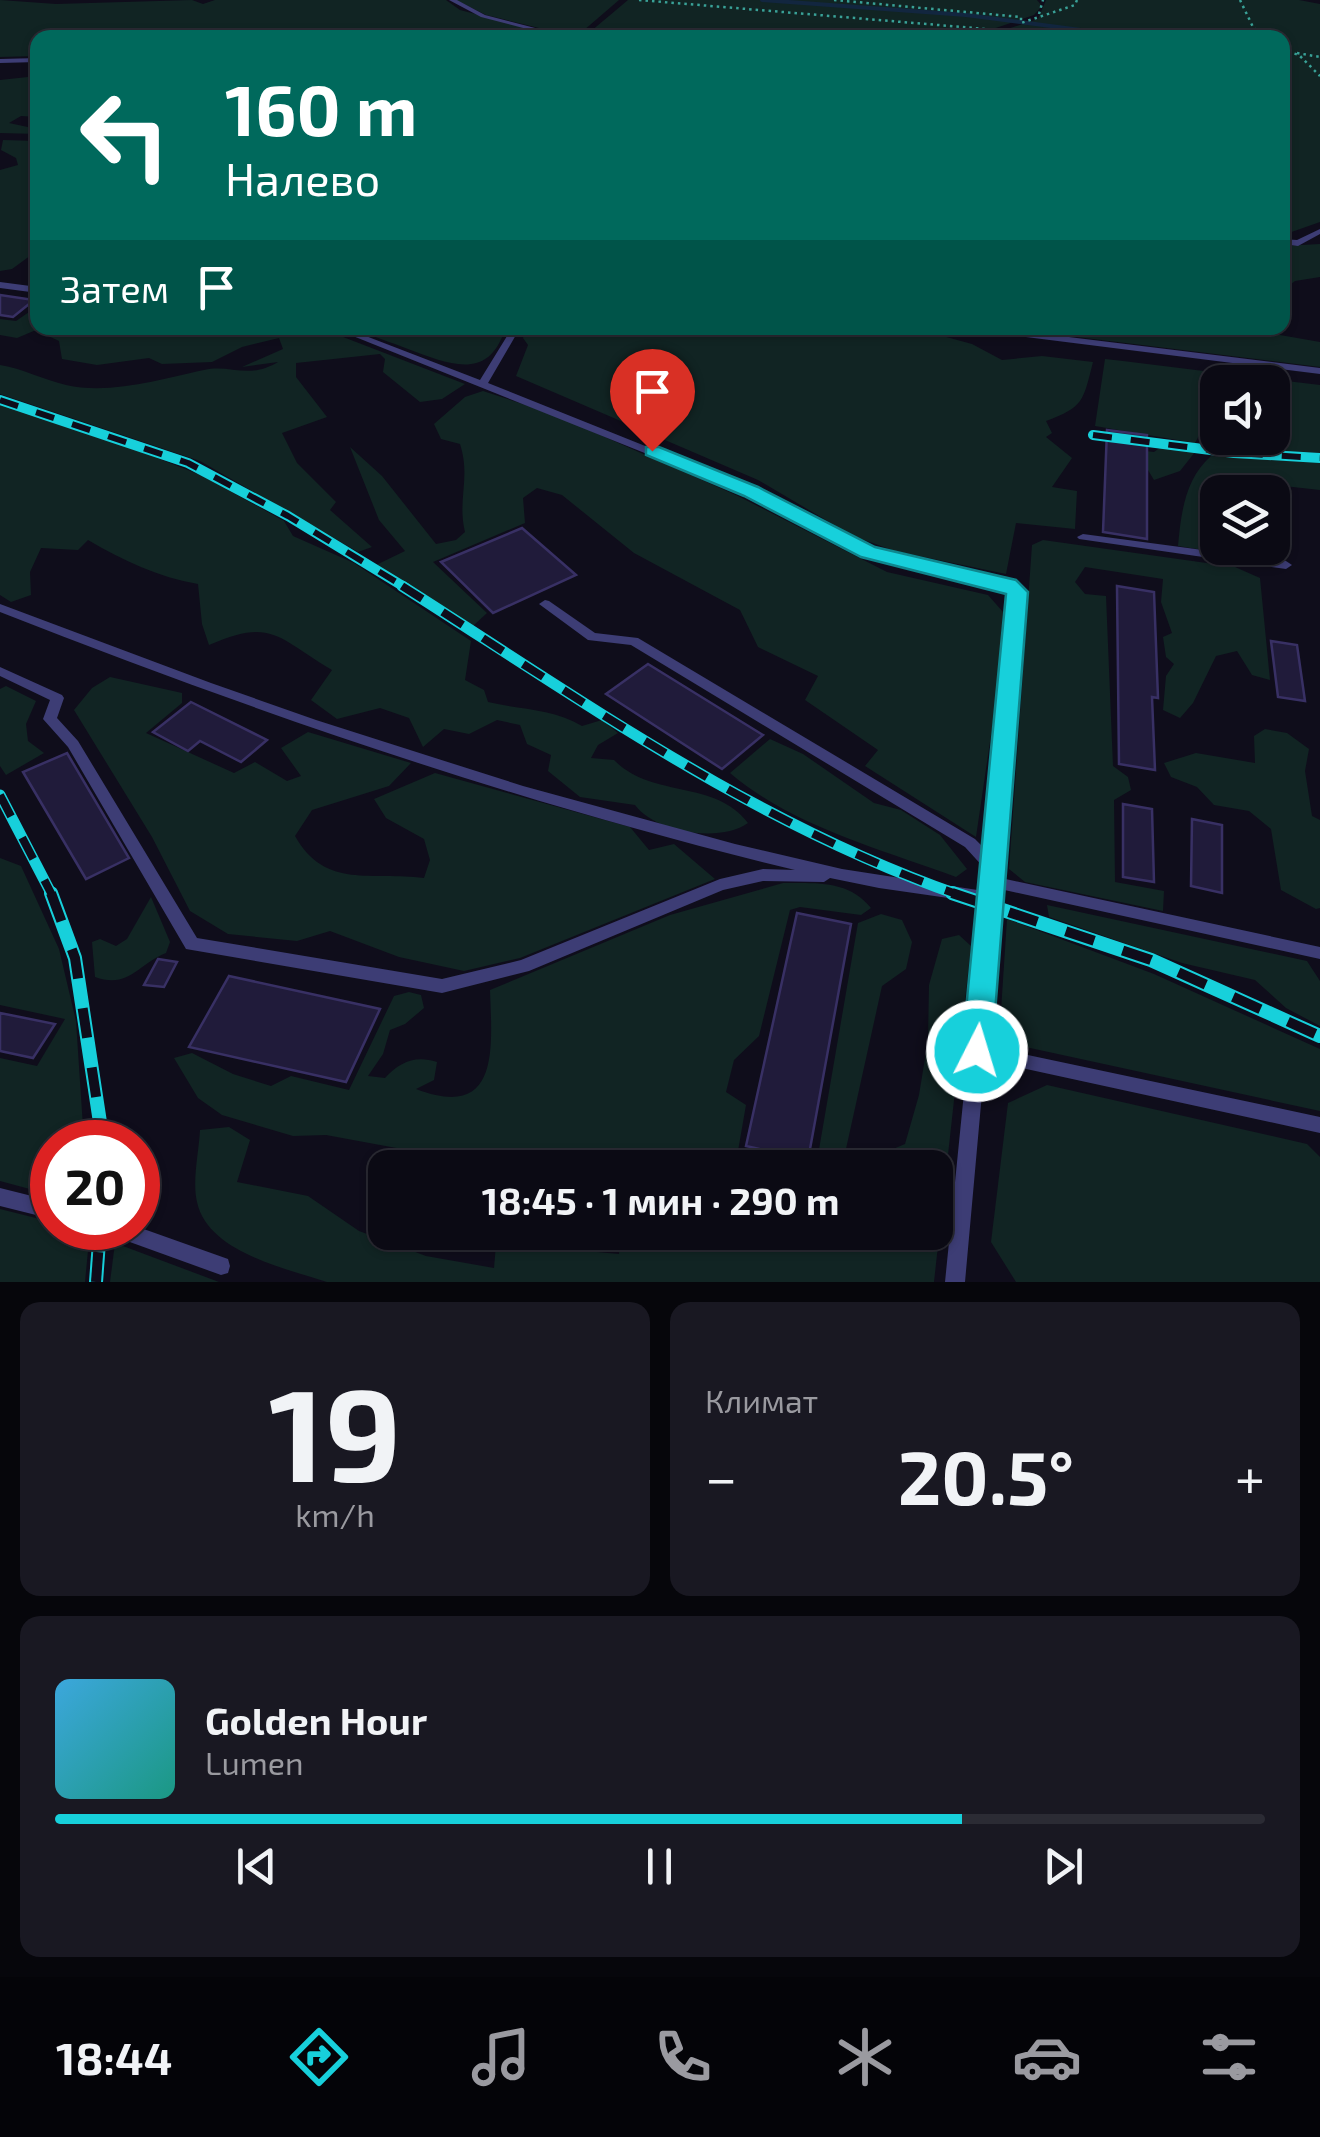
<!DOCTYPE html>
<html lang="ru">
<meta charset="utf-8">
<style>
:root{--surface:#0b0a14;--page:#191822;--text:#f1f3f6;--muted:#9a9aa0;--line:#2b2b34;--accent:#17d0db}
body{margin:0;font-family:"Exo 2",sans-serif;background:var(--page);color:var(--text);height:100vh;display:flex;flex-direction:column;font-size:38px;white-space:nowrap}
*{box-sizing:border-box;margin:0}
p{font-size:32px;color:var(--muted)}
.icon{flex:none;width:55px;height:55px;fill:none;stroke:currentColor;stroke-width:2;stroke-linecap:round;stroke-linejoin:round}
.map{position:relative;height:1282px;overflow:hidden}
.side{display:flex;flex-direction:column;gap:20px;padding:20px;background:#06060b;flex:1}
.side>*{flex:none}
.banner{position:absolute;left:30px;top:30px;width:1260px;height:305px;border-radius:20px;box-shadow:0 2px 8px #0004,0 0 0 2px var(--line);background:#00695c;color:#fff;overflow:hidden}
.fabs{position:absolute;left:1200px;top:365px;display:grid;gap:20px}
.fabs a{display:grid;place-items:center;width:90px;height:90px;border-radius:20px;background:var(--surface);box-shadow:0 2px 8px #0004,0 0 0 2px var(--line);font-size:50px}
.speed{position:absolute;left:30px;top:1120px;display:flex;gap:20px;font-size:50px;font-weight:700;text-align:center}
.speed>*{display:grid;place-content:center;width:130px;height:130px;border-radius:50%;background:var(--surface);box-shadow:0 2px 8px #0004,0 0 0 2px var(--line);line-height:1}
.speed .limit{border:15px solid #d22;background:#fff;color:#111}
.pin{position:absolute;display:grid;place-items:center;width:85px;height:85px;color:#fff;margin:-102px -42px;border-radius:50% 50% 50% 0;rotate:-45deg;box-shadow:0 0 10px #0007}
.pin .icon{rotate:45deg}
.me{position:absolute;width:110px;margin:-55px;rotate:5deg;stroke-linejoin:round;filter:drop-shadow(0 0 8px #0008)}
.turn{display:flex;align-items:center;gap:35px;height:210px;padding:0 30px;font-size:45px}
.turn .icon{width:130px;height:130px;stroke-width:2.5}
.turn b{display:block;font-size:70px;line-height:85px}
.then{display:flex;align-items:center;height:95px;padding:0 30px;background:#0003;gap:20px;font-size:38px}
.big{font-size:75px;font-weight:700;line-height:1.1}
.side .card{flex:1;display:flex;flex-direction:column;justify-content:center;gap:15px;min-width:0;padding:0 35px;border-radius:20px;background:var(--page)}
.side .dial{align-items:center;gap:0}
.dial b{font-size:130px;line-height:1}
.song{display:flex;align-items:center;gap:30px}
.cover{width:120px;height:120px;border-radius:15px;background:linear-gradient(135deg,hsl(200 70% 55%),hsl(170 70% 35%))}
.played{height:10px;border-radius:5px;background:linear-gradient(90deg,var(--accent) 75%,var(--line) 75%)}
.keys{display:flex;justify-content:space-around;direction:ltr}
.heat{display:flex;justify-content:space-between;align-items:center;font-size:55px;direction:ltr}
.side .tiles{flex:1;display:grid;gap:20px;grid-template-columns:1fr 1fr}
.card:last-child{grid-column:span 2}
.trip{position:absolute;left:368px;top:1150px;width:585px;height:100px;border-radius:20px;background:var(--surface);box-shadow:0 2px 8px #0004,0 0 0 2px var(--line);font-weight:700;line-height:100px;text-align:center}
.tabs{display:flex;height:160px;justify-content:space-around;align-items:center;background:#040408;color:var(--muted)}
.tabs .icon{width:70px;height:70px}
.tabs .on{color:var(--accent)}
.tabs b{font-size:45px;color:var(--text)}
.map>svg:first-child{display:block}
.green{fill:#112423}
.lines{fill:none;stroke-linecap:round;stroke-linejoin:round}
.stream{stroke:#12263f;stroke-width:4}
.building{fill:#201b3a;stroke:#383064;stroke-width:2.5}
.path{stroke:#39a197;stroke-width:2.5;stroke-dasharray:2.5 4;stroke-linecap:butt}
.lane{fill:#3d3d75;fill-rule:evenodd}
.rail-far2-casing{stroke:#17d0db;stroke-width:10}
.rail-far1-casing{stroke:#17d0db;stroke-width:11}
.rail-casing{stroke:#17d0db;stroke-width:14}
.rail-far2{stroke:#0f0d1b;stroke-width:6;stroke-dasharray:19;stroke-linecap:butt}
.rail-far1{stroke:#0f0d1b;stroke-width:8;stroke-dasharray:24;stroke-linecap:butt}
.rail{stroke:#0f0d1b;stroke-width:10;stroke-dasharray:30;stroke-linecap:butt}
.route{fill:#17d0db;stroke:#0f878e;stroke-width:2.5}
</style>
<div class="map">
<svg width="1320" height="1282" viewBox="0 0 1320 1282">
<rect width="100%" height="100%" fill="#0f0d1b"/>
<!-- green -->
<g class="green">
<path d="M0,0L56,4L192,0L203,4L215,0H446L460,10L563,37L38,38L37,56L0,57Z"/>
<path d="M456,0H619L576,37L486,15Z"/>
<path d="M628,0H1037L1042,6L1034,15L969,37H584Z"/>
<path d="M1046,0H1299L1320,4V222L1283,235L1282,38L983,37L1038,19Z"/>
<path d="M37,76V117L21,116L9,123L37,129V134L0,133V80Z"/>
<path d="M3,140L37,141V164L32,168H37L38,250L12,269L0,271V170L18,165L16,158L1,150Z"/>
<path d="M1320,244V277L1295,281L1283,290V246Z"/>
<path d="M32,310H37L38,328H160L167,333L172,328L325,330L465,384L442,399L420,402L383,372L385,359L380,354L296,363V377L327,417L282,433L297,463L336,502L330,510L372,547L358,552L200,461L0,394V365C24,369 44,380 66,385C110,395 162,379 204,370C231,364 248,380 278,362L242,367L283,349L279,338L242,347L212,362L162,364L149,358L97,365L62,359L59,341L36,330L17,338L0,335V319L16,321Z"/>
<path d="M356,328H504L505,329C488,383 447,363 408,349C391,342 372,337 356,328Z"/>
<path d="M527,328L917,329L972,344L1002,360L1042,356L1093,362C1083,401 1084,407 1046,421L1052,433L1046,437L1072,458L1052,487L1077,491L1075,529L1016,523L1006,574L895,551L853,536L758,480L516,376L528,345L523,338Z"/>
<path d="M1004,328H1240L1320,342V367Z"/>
<path d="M1105,359L1123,361L1228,374L1225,382H1218L1217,402L1195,443L1095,426Z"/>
<path d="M1238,375L1320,385V453L1210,446L1207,441L1217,421L1218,438H1272V382H1235Z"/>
<path d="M483,391L553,414L738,496L887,572L988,595L1003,612L997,694L976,837L865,766L878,750L805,700L818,676L758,647L740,610L634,553L562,495L537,488L523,498L525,523L433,562L487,613L473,626L376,565L405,551L379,520L350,447L382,476L436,544L456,540L465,532C457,499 471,478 460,444L441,439L434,424L465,397Z"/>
<path d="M0,404L116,442L203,476L284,521L293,536L354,563L471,641L465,680L484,690L488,702C521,710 552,708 582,726L602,720L618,733L598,745L591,758L614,760C652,799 715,779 748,823C720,843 656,833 635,805L580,797L548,771L551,755L527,744L520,725L497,720L469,734L444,729L423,747L409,718L380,708L337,719L311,700L332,670C278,638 272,617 209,645L202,624L198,584C158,577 124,561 88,540L78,550L41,548L30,572L31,595L11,602L0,595Z"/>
<path d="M1161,447L1195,452L1180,471L1154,480L1136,450L1154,452Z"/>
<path d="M1211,456L1320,461V490L1284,486L1285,519L1273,521L1272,492H1218V548H1263L1264,555L1284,558L1278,562L1178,546C1181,513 1185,479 1211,456Z"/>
<path d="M1043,540L1235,567L1260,578L1270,680L1252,675L1237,651L1216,656L1193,703L1180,718L1163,710L1166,676L1174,664L1166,657L1163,637L1172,633L1161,602L1163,579L1085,567L1075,582L1085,594L1106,596L1113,766L1128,777L1131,790L1114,800L1115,882L1164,891L1163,911L1025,882L1009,869L1032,545Z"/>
<path d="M110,677L182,693V703L146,733L234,773L255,762L287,781L301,776L281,748L308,732L411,763L389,786L312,810L295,836C325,890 372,871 424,878L430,860L424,839L386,818L374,799L435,773L630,827L649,850L674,844L715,879L520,958L464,971L399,957L330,931L297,941L228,934L190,911L152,837L74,710L92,688Z"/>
<path d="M6,686L36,701L26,724L28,741L44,753L6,775L0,766V689Z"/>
<path d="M1265,729L1287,733L1309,749L1305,771L1312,816L1320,820V908L1316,909L1281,890L1271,829L1249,811L1214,805L1197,787L1171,777L1164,763L1196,753L1255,763L1254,736Z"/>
<path d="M770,739L803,754L874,803L901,810L940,835L967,869L956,877C880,849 792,826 730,773Z"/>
<path d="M0,858L21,866L59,949L76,1021L84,1142H52V1195L0,1181V1058L37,1066L65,1019L0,1005Z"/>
<path d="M783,883C816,883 849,880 871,908L861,915L800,907L790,910L759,1036L734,1060L726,1092L746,1105L738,1151L811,1167H478L456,1159L326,1135L293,1136L222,1115L198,1098L174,1058L192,1053L233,1074L271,1086L291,1076L349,1090L394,996L409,992L421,995L424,1008L405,1024L390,1030L383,1054L368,1076L385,1078C400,1062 415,1055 437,1062L434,1080L416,1089C500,1121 492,1049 490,990L670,915Z"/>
<path d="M151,897L170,942L166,953C138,964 129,989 95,977L92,942L100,939L116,946L127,939Z"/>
<path d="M1047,905L1307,961L1320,981V1026L1286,1008L1255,980L1182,963L1049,917Z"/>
<path d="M881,914L902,920L912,942L906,969L882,986L842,1167H816L858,923Z"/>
<path d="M1007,919L1154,974L1320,1049V1111L1021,1046L1000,1026Z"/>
<path d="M959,935L971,946L934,1282H327C284,1268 208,1252 197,1202C192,1181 199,1151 200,1130L229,1127L250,1140L237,1182L308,1196L359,1231L426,1256L494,1268L497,1233H529L542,1236L553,1248L619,1254L620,1233L935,1232V1168L879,1167L886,1152L905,1144L919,1095L928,1040L929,985L942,939Z"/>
<path d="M1047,1085L1307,1144L1320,1157V1282H1016L991,1242L1008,1103Z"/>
<path d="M0,1209L52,1222V1228L90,1230L85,1282H0Z"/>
<path d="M115,1243L219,1282H110Z"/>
</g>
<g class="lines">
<!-- stream -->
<path class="stream" d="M762,0L966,15L1134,37"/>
</g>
<!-- building -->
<g class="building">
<path d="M0,295L34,300L13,317L0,315Z"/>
<path d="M1107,430L1147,435V539L1103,532Z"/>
<path d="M522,528L576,575L493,613L441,562Z"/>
<path d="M1117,586L1154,592L1158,698L1152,697L1155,770L1119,764Z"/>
<path d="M1271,641L1297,645L1305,701L1278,697Z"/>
<path d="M648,664L763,735L722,769L606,694Z"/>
<path d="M191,702L267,740L241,762L200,741L188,751L153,732Z"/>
<path d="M67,753L129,858L86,879L23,772Z"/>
<path d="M1123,804L1152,809L1154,882L1123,877Z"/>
<path d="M1192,819L1222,825V893L1191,886Z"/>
<path d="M797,913L851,924L808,1160L746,1146Z"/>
<path d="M158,959L177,962L164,987L144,985Z"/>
<path d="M229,976L380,1009L346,1082L189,1047Z"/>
<path d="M0,1013L55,1024L33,1058L0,1051Z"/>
</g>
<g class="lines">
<!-- path -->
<g class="path">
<path d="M639,0L1094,38"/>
<path d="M834,0L1021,17V23L1075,5L1077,0"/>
<path d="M1240,0L1253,27L1266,38"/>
<path d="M1039,14L1043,0"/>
<path d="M459,38L477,30"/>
<path d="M1282,50L1299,55L1320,76"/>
<path d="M1297,53L1320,57"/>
</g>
<!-- lane -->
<g class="lane">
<path d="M449,0H457L485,15L574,38H561L481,17Z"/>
<path d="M38,58V62L0,63V59Z"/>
<path d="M1320,229V234L1298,246L1282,244V239L1297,240Z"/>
<path d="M0,282L38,287V293L0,288Z"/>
<path d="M333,328H345L480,380L512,328H520L488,383L755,490L872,549L1012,582L1023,592L1001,878L1320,947V959L1000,889L986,1046L1320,1117V1133L985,1060L965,1282H945L983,903L879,888L830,878L824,882L763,881L723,890L529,971L442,993L186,949L68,747L43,719L50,700L0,676V667L62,695L64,698L57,718L78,741L197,938L442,979L521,960L720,879L763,869L795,870C524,805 260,714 0,612V604L211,683L316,720L523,786L735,844L842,869L984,891L986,870L965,847L631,645L588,640L539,604L545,600L549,601L595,633L638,638L975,839L988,852L1011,593L1004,588L864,554L747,494Z"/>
<path d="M973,328H996L1320,368V374L978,331Z"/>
<path d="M1083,534L1286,561L1292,565L1286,569L1079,539L1077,537Z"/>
<path d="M0,1188L52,1201V1219L0,1206Z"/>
<path d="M138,1227L228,1259L230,1266L228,1273L221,1275L116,1237L109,1234L107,1228Z"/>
</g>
<defs>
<g id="rail-far2">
<path d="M0,400L188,463L288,516L406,588"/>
<path d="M1093,435L1234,453L1320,458"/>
</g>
<g id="rail-far1">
<path d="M402,586C583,701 755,824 959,895"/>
<path d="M0,795L52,895"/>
</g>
<g id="rail">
<path d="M51,893L75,958L103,1142"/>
<path d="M952,893L1151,960L1320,1036"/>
<path d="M96,1282L100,1228"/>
</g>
</defs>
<!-- rail-far2 casing -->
<use href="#rail-far2" class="rail-far2-casing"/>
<!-- rail-far1 casing -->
<use href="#rail-far1" class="rail-far1-casing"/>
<!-- rail casing -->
<use href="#rail" class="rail-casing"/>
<!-- rail-far2 -->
<use href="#rail-far2" class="rail-far2"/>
<!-- rail-far1 -->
<use href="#rail-far1" class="rail-far1"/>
<!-- rail -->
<use href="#rail" class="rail"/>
</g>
<!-- route -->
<path class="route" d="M646,447H659L758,487L875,547L1016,580L1028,592L992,1051L987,1060L977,1064L966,1060L962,1051L1006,594L861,557L744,496L646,455Z"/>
</svg>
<div class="fabs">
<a><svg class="icon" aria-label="sound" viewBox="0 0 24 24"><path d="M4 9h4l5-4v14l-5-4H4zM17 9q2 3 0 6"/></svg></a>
<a><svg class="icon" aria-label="layers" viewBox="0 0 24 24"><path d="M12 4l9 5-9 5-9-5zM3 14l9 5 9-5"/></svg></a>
</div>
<div class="speed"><div class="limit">20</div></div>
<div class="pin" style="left:652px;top:451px;background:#d93025"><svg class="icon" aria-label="arrive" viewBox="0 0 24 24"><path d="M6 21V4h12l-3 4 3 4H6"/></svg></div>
<svg class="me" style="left:977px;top:1051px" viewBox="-20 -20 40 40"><circle r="17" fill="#17d0db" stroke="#fff" stroke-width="3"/><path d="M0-11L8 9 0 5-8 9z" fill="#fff"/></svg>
<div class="trip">18:45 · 1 мин · 290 m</div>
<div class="banner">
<div class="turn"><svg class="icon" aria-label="left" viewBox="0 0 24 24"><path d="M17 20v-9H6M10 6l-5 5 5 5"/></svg><div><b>160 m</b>Налево</div></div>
<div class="then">Затем<svg class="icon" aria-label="arrive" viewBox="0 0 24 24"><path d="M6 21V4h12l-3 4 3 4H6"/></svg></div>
</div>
</div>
<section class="side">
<div class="tiles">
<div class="card dial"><b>19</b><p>km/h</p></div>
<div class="card"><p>Климат</p>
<div class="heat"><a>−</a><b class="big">20.5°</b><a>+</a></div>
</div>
<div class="card">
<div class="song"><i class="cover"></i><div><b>Golden Hour</b><p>Lumen</p></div></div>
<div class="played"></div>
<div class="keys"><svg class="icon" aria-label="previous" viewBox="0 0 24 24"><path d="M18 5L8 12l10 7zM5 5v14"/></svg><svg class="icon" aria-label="pause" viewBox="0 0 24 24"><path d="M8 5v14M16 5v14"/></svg><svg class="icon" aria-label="next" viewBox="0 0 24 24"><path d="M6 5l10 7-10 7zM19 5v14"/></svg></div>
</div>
</div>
</section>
<nav class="tabs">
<b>18:44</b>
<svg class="icon on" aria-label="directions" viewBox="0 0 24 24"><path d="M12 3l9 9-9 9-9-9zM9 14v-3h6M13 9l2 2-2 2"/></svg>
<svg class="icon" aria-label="music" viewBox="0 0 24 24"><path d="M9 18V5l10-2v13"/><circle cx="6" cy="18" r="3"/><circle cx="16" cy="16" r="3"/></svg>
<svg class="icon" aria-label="phone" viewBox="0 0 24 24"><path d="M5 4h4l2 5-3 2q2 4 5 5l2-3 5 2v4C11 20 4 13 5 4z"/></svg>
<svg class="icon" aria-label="climate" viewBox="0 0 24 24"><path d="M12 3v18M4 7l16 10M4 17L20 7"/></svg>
<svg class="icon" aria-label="car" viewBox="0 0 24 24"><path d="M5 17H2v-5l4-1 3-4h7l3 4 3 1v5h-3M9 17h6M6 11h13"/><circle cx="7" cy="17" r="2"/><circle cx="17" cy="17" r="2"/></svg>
<svg class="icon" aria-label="filters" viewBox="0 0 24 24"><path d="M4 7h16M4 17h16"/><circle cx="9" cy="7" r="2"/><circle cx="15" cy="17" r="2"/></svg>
</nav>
